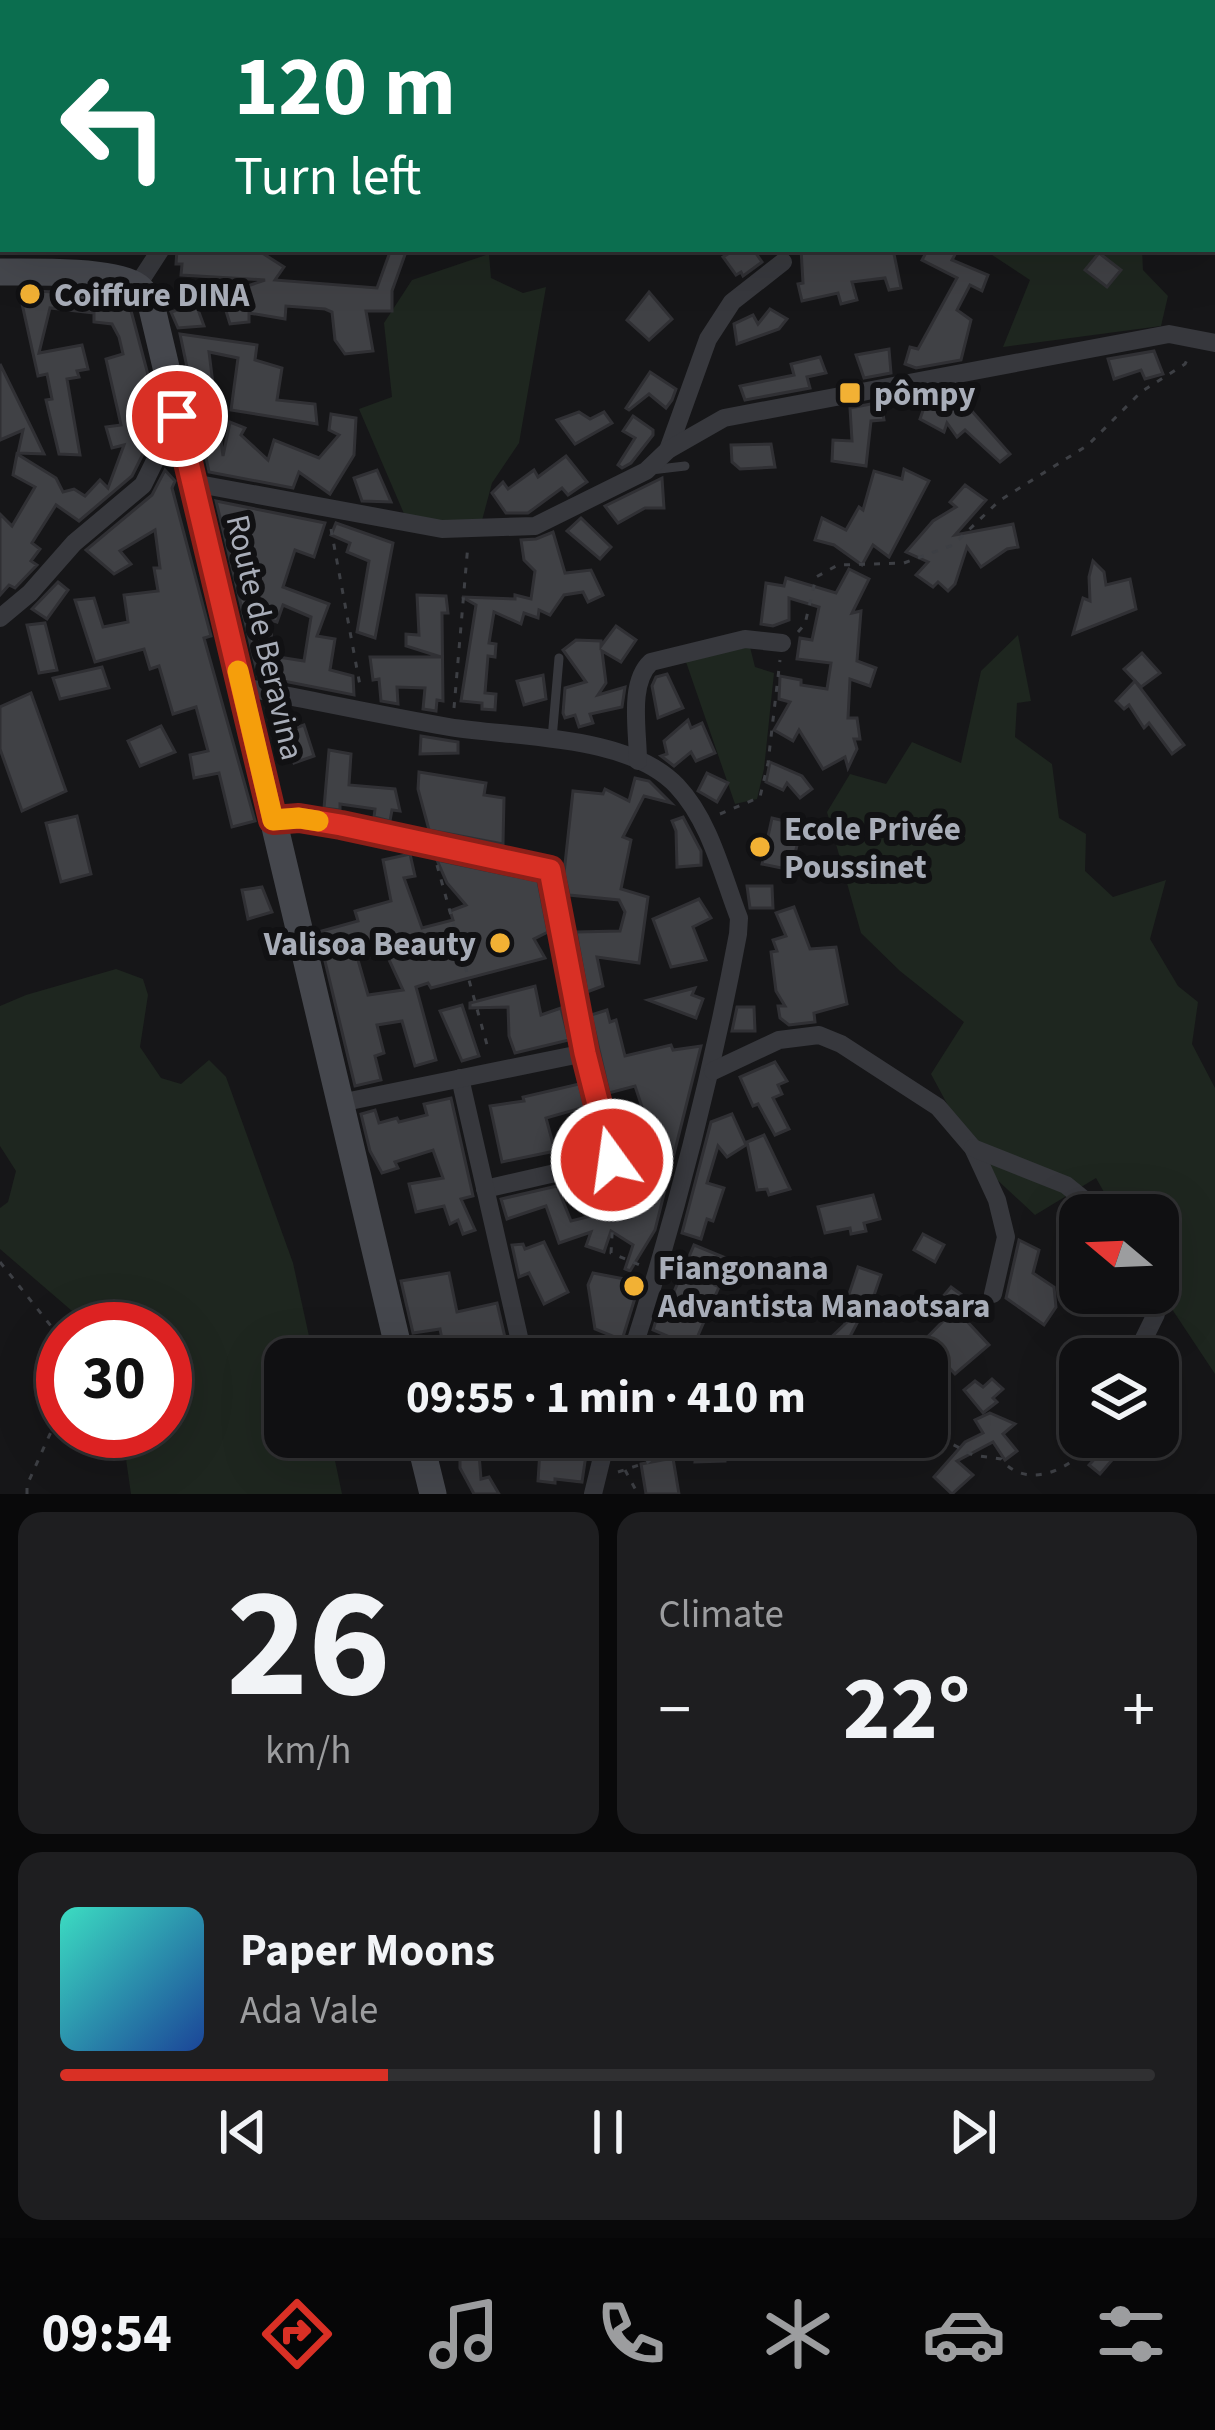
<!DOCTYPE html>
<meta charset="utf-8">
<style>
:root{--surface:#101012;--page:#1e1e20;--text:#f1f3f6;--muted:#9c9d9f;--line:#303032;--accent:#d93025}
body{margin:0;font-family:"Source Sans 3",sans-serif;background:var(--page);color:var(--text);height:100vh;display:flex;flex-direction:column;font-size:45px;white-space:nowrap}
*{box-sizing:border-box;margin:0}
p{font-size:39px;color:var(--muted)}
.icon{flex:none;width:66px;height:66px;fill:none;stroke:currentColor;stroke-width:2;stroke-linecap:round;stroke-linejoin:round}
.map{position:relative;height:1494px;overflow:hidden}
.sheet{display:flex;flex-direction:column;gap:18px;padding:18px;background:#09090a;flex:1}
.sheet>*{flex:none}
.banner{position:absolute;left:0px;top:0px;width:1215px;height:252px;box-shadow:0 12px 48px #0002,0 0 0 3px var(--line);background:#0b6e4f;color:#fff;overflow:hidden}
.needle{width:78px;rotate:289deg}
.buttons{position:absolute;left:1059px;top:1194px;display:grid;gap:24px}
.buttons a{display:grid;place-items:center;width:120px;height:120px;border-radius:24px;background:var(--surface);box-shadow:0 12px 48px #0002,0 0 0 3px var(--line);font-size:60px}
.speed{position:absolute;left:36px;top:1302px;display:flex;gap:24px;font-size:60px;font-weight:700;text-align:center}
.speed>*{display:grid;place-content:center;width:156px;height:156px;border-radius:50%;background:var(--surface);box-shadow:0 12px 48px #0002,0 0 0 3px var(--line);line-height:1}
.speed .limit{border:18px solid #d22;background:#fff;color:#111}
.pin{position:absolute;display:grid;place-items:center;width:102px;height:102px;color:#fff;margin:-51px;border:6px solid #fff;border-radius:50%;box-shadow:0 3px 12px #0007}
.me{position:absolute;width:132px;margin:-66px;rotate:346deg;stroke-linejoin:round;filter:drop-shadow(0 0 9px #0008)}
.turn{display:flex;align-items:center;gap:42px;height:252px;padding:0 36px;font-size:54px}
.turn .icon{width:156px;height:156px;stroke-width:2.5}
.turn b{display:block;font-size:84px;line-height:102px}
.big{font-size:90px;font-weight:700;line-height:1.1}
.sheet .card{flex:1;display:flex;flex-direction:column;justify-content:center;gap:18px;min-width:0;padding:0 42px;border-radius:24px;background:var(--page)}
.sheet .dial{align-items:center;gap:0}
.dial b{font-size:156px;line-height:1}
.song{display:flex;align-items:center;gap:36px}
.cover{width:144px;height:144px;border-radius:18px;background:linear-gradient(135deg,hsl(170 70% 55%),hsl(220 70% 35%))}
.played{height:12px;border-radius:6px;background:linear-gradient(90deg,var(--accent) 30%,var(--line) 30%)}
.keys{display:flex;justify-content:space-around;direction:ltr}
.heat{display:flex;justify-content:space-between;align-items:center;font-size:66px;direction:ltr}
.sheet .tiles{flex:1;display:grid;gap:18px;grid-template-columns:1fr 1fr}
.card:last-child{grid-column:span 2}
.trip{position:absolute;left:264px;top:1338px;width:684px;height:120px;border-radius:24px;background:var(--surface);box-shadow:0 12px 48px #0002,0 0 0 3px var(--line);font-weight:700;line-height:120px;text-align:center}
.dock{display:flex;height:192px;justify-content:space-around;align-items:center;background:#060607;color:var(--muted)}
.dock .icon{width:84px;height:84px}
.dock .active{color:var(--accent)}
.dock b{font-size:54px;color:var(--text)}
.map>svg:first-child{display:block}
.green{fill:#1e261f}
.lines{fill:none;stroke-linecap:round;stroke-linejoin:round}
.river{stroke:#2c353c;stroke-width:30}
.building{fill:#404145;stroke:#303034;stroke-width:3;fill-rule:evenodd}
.path{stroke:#3d3f44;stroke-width:3;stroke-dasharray:6 9;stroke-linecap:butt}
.lane{stroke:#37383d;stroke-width:9}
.street{stroke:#37383d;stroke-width:18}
.secondary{stroke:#45474d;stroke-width:27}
.route-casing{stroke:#8d1f18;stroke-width:30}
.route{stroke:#d93025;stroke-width:21}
.slow{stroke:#f59e0b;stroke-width:21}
.poi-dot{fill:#f2b134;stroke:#111113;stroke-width:4.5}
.labels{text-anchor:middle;stroke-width:12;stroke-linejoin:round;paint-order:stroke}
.poi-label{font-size:33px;font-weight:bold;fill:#a8adb8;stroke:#111113;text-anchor:start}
.street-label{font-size:33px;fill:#a8adb8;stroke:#111113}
</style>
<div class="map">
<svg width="1215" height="1494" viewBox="0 0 1215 1494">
<rect width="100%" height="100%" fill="#161618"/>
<!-- green -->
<g class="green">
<path d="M983,249H1142L1143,270L1168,296L1161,326L1003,347L1030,280Z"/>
<path d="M489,254L491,278L523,293L546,287L519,443L492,483L480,528L408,523L359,409L392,397L384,323L412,280Z"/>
<path d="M1018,635L1031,701L1017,703L1015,737L1052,764L1059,818L1086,834L1085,871L1113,897L1166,880L1150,939L1178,986L1198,1002L1192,1044L1215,1088V1374L1158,1288V1215H1117L1096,1178L1035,1215L979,1163L931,1074L964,1022L900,971L861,933L827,812L850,774L886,784L912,742L961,763L981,671Z"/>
<path d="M750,647L755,667L774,673L764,769L757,799L735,804L685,659Z"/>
<path d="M116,969L143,979L148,995L140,1047L161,1078L181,1084L209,1060L226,1077L293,1263L314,1359H285V1437H330L342,1494H131L122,1431H165V1329H93L0,1249V1208L8,1202L16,1171L0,1146V1006L26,995Z"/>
</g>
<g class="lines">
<!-- river -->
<g class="river">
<path d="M1001,0L1003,3"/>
<path d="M1032,3L1041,0"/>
<path d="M1115,3L1122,0"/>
<path d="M1212,133L1215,135"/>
</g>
</g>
<!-- building -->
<g class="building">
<path d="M177,249H256L284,267L275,280L377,288L391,249H407L392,291V311H366L373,351L345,354L335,340L332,312L325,309L286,306L285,319L249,313V322L230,324L221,295L265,280L181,275L182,264H176Z"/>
<path d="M736,249H753L762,262L743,276L741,272L736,275L723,257Z"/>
<path d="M801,249H893L901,288L889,290L885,278L852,282L857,300L841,304L838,293L802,301L798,284L803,283Z"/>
<path d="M928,249H958L952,260L988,275L982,291L970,285L957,310L971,320L961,360L916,368L905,364L910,347L918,349L957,278L922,260Z"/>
<path d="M1099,253L1121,270L1107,287L1085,270Z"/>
<path d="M19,290L104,295L129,303L160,420L132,476L79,521L56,505L32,543L40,549L31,561L37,565L15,588L9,585L0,595V514L12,526L35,487L13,475L17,454L56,478L63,492L74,489L85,496L100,480L108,488L124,445L112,448L106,427L121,425L106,359L123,354L119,337L112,324L94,322V313L50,308L39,353L82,345L88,369L77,371L79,377L67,379L80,455L59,454L46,400L52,399L47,374L38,376Z"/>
<path d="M649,292L672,319L649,340L627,320Z"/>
<path d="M196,304L204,326L178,328L171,312Z"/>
<path d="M770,309L787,319L779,329L737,344L734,324L753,315L758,324Z"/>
<path d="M180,334L257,345L255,360L282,368L277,400L315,404L317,424L231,410L238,358L209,352L216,408L204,406L203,411L218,417L223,456L230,422L245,428L241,435L268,460L274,440L319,458L339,435L329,430L331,414L356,418L354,455L330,494L299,472L293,488L209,472Z"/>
<path d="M889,349L891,373L864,378L856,355Z"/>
<path d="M1154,351L1163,374L1145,379L1141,370L1114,379L1108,359Z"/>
<path d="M820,357L826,373L807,377L810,388L745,400L740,386L794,375L791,364Z"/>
<path d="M0,364L31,427L44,454L18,453L23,430L0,440Z"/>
<path d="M650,372L676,389L672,400L666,408L649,394L629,410L626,408Z"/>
<path d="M928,396L965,414L970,409L1010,454L1000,462L965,430L957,437L947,423L944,432L920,419Z"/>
<path d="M881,402L884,420L871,421L866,466L832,461L833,440L852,441L850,408Z"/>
<path d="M579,412L590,419L604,412L612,423L575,444L557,420Z"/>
<path d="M633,416L653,430V435L631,463L622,468L618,465L635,438L623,431Z"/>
<path d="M771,444L775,467L740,469L732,462L731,445Z"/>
<path d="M566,456L587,482L568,495L562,488L528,513H506L492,493L503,482L508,489L534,470L538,477Z"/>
<path d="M904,469L929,481L889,557L873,545L862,565L834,545L815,540L822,518L846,530L859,507L863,510L874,471L902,479Z"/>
<path d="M165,470L175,481L172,488L211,636L204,638L255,821L232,827L219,773L194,778L190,755L208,751L196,707L173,714L159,666L150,669L144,649L95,662L75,600L94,598L103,627L128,622L124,595L158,591L154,568H160L155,530L120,551L131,564L114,574L86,550L152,495Z"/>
<path d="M377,470L391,502L362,501L354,478Z"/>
<path d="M662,478L664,508H645L618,523L605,506Z"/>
<path d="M965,485L986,500L955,535L1013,524L1018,547L1007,549L981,567L967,547L955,584L948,591L938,582L933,587L916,575L928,562L906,552L933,521L956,507L950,502Z"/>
<path d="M216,501L325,523L314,557L295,550L283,587L329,604L317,636L335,639L330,670L353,676L354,695L258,676ZM283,605L311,617L304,661L272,656L271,620L277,622Z"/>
<path d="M581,518L611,547L600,559L567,531Z"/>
<path d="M336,523L393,543L375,638L357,632L369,561L347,552L350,543L331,535Z"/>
<path d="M553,532L565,573L591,570L603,595L588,602L583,592L564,595L550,615L539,610L538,618L524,613L521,624L494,612L489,643L496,644L495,657L488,656L485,693L496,694L495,710L482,709V703L461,701L476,605L462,597L515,599V595L531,599L535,571L524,560L521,540L536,539Z"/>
<path d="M1093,561L1104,572L1106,585L1130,579L1136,609L1073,634L1083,598L1090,601L1089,577Z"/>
<path d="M849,569L869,579L852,613L861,611L857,661L876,668L870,686L850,679L848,718H857L860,739H854L857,749L848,768L845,757L823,769L799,730L793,741L774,730L790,702L779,699L780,676L801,680V685L827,689L831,663L797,659L800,638L812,640L819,607L789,598V620L773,626L761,624L766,583L784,586L786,578L836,593Z"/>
<path d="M58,582L68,590L47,619L32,609Z"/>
<path d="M417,595L446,596L448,613H442L443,701L437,700L436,711L423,709L425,688L397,687L398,704L381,701L379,679L373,680L370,657H441L406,646V634L419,635Z"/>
<path d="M45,623L57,670L39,673L27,625Z"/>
<path d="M616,626L636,640L621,662L602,651L606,683L598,695L625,687L622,707L590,714L593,723L579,727L575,715L565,718L563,713L565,688L586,682L563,650L576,640L601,641V646Z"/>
<path d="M1142,653L1160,673L1141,687L1124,669Z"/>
<path d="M102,667L109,688L60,699L53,678Z"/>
<path d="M667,674L683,708L658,718L652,686L656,677Z"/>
<path d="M543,675L546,699L524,705L517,681Z"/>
<path d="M1135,681L1184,745L1172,754L1149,723L1144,728L1129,705L1124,709L1116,701Z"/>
<path d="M31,693L66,791L22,811L0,749V707Z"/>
<path d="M688,720L691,728L702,723L715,753L696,761L691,752L674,766L661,756L667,754L664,741Z"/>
<path d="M304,725L314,756L294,763L284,732Z"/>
<path d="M161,726L175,752L140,766L128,741Z"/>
<path d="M421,736L458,742V753L420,754Z"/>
<path d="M329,750L351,754L349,785L395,789L400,811L392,810L390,821L374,817L375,809L340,804V810L324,808Z"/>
<path d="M770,762L802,776L812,789L800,798L787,783L783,790L766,782Z"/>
<path d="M419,772L486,783L484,795L504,798L503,844L429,830L418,789Z"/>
<path d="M707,773L728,783L717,802L698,791Z"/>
<path d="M635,778L649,781L671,803L644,796L623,837L631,840L621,889L648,897L639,963L597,957L603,986L587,992L576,932L620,931L625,912L619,900L569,895L564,873L573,791L603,794L605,789L629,801Z"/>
<path d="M77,816L91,874L61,882L46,823Z"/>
<path d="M683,817L701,851V865L677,867L676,831L672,821Z"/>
<path d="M772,818L802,825L791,870L762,864Z"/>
<path d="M410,854L415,876L404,878L422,928L453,920L450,911L466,905L447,883L437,860L538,881L548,932L534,939L545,958L431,988L428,983L416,987L436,1060L415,1066L402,1021L377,1025L384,1053L375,1056L381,1080L355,1086L318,932L358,921L355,911L391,901L383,860ZM385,951L403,990L368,995L358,960Z"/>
<path d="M747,886H772L773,908H750Z"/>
<path d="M262,887L272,912L248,919L242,890Z"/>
<path d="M699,899L711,918L693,927L706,960L671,967L653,919Z"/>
<path d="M794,907L810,949L836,947L847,1004L814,1013L815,1022L789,1025L780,1018L778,1006H785L776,991L771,952L777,951L773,940L786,936L776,913Z"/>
<path d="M535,986L541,1015L561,1008L569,1040L515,1053L509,1036L508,1007L470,1008V1003Z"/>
<path d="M695,988L692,995L703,999L696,1018L648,1000Z"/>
<path d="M462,1005L479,1056L462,1061L440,1011Z"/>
<path d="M737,1007H754L755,1031H732Z"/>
<path d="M607,1010L610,1022L616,1020L625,1056L671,1045L673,1050L701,1046L655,1230L630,1271L625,1269L633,1245L611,1231L604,1252L586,1246L591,1232L559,1243L546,1206L507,1219L501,1199L557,1186L571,1221L619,1209L599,1189L613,1174L642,1203L657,1165L632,1134L650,1117L644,1113L635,1086L609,1093L591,1015Z"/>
<path d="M775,1062L787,1081L778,1085L782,1094L773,1098L789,1129L775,1135L758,1104L753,1106L740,1077Z"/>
<path d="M579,1084L585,1107L546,1118L555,1151L502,1162L490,1106L524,1101L523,1097Z"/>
<path d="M451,1098L473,1196L461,1199L475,1230L463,1234L458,1220L450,1224L444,1206L416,1212L409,1184L443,1178L433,1150L395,1162L398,1168L382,1173L370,1151L361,1114L375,1110L379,1123L397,1118L399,1122L427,1115L424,1104Z"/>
<path d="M732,1114L746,1145L727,1157L718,1146L707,1183L724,1188L713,1221L707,1219L701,1239L682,1233L711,1122Z"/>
<path d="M764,1135L790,1189L769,1195L767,1189L757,1190L747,1142Z"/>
<path d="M873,1195L880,1219L864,1223L866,1231L851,1234L850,1228L825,1233L818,1207Z"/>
<path d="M923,1234L944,1245L935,1262L914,1250Z"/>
<path d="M1019,1240L1039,1250L1033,1273L1054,1287L1056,1307L1044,1325L1006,1298Z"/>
<path d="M544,1242L568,1292L544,1304L529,1273L519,1277L512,1245L523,1244L525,1249Z"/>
<path d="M694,1245L726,1258L715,1285L719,1287L693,1347L653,1330L663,1298L670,1301Z"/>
<path d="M858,1267L881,1275L869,1310L865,1308L846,1344L860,1359H836L823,1345L846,1323L830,1315L839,1301L845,1306Z"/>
<path d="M449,1273L457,1312L497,1303L510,1359H470L466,1348L444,1350L440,1329L413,1333L401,1281Z"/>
<path d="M593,1273L640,1282L622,1340L595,1329L588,1285Z"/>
<path d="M951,1287L973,1303L962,1316L989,1345L955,1374L941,1359H906L948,1316L935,1306Z"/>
<path d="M992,1379L1003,1389L993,1398L997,1402L983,1413L964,1390L975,1381L983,1387Z"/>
<path d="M990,1413L1015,1424L1003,1434L1017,1451L1005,1460L993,1442L957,1461L973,1475L952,1494L934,1477L965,1442L983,1433L975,1420Z"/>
<path d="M1085,1437H1132L1100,1474L1089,1465L1102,1451Z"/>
<path d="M460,1440H478L481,1479L489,1477L499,1494H474L460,1468Z"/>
<path d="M724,1443L725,1461L695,1462L697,1445Z"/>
<path d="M540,1450L586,1455L582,1482L555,1479V1483L538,1481Z"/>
<path d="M673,1458L679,1494H646L641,1464Z"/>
</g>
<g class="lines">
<!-- path -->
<g class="path">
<path d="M907,0L912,3"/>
<path d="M938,0H979"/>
<path d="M1075,0L1077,3"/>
<path d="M925,3L929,0"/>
<path d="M1047,3L1049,0"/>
<path d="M1212,162L1215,165"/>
<path d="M331,529L361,691"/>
<path d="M798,632L805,624L816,577L838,565L904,563L953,545L999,501L1088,445L1141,392L1185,364L1188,358"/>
<path d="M454,708L468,544"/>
<path d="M720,814L760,797L768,763L780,660"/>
<path d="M437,865L489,1052"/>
<path d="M588,1181L591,1193L613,1218L611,1253L642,1266"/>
<path d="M0,1262L63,1341"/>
<path d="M927,1431L973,1455L1001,1459C1025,1490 1070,1471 1089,1444L1081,1437"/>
<path d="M625,1470L638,1494"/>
<path d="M618,1472L648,1462L666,1446L690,1437"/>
<path d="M27,1494V1485L59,1414L63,1358"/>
</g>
<!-- lane -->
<g class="lane">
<path d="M651,470L685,466"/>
<path d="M552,739L559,658"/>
</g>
<!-- street -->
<g class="street">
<path d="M150,0L164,3"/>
<path d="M372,3L374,0"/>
<path d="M137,286L161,249"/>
<path d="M668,450L708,339L732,302L783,262"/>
<path d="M193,483L442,529L535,526L646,471L668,450L724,418L1169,334L1215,343"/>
<path d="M0,618L30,593L74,543L143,485L177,416"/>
<path d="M242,687C311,700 380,715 449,727C516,738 628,734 677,786C710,821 722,874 739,918L738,934C711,1079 675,1219 630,1359"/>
<path d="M638,761C638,731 628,683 651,662L745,639L782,643"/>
<path d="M273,820L299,818L342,825L550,870L585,1053L612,1160L485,1189"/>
<path d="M713,1071L779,1040L819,1035L841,1044L938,1107L973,1148L997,1200L1006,1237L993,1294"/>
<path d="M460,1078L524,1359"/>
<path d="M340,1103L585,1053"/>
<path d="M973,1148L1066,1185L1103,1215"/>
<path d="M1134,1359L1156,1314L1152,1293"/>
<path d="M593,1494L607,1437"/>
</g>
<!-- secondary -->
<g class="secondary">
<path d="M0,272C33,272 107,270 135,285C144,290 148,299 152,308L401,1359"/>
<path d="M419,1437L433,1494"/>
</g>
</g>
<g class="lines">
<defs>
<path id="route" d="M177,416L273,820L299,818L341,825L550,870L585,1053L612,1160"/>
</defs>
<!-- route casing -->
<use href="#route" class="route-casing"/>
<!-- route -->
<use href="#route" class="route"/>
<!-- slow -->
<path class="slow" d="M238,671L273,820L299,818L318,821"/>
</g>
<!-- markers -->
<g class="poi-dot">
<circle cx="30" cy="294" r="12"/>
<rect x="838" y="381" width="24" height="24" rx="6"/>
<circle cx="760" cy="847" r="12"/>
<circle cx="500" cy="943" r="12"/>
<circle cx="634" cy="1286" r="12"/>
</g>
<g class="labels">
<!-- poi labels -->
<g class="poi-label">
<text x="54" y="306">Coiffure DINA</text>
<text x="874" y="405">pômpy</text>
<text x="784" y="840">Ecole Privée<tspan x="784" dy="38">Poussinet</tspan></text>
<text x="476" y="955" text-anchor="end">Valisoa Beauty</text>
<text x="658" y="1279">Fiangonana<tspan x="658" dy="38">Advantista Manaotsara</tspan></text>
</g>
<!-- street labels -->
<g class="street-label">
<text transform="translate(266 637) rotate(77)" y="12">Route de Beravina</text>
</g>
</g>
</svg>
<div class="buttons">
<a><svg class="needle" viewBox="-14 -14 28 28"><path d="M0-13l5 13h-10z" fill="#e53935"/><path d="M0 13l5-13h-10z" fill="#9c9d9f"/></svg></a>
<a><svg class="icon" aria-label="layers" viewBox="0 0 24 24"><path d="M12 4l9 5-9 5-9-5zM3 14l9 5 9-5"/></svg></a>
</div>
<div class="speed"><div class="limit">30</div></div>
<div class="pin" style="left:177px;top:416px;background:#d93025"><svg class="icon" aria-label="arrive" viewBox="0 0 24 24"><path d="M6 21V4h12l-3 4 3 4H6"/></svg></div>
<svg class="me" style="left:612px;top:1160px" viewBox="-20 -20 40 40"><circle r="17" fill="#d93025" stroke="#fff" stroke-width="3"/><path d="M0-11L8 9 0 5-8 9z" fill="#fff"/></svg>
<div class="trip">09:55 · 1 min · 410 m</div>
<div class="banner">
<div class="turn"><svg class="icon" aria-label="left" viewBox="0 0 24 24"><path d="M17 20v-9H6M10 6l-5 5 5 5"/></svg><div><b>120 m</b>Turn left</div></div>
</div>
</div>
<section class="sheet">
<div class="tiles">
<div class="card dial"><b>26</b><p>km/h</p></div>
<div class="card"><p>Climate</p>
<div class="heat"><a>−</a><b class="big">22°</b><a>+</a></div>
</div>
<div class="card">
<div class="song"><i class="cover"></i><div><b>Paper Moons</b><p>Ada Vale</p></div></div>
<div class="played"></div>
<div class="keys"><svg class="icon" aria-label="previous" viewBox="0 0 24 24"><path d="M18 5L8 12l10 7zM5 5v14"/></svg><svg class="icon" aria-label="pause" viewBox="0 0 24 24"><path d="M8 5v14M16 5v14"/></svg><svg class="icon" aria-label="next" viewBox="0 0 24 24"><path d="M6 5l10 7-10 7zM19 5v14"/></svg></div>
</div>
</div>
</section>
<nav class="dock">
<b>09:54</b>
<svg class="icon active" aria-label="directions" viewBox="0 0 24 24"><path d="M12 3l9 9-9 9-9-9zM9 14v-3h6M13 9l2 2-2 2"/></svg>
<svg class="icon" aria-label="music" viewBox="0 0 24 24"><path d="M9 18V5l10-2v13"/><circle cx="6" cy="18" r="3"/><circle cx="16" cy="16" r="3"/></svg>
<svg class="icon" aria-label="phone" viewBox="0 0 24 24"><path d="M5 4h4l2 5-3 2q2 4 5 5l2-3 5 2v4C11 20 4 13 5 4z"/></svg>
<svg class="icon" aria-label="climate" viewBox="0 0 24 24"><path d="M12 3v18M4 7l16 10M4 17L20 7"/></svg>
<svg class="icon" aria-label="car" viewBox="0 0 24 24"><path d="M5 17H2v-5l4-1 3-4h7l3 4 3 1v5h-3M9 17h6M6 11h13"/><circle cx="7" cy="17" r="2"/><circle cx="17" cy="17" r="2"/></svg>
<svg class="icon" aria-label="filters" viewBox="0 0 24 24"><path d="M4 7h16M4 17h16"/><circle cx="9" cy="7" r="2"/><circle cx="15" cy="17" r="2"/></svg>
</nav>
